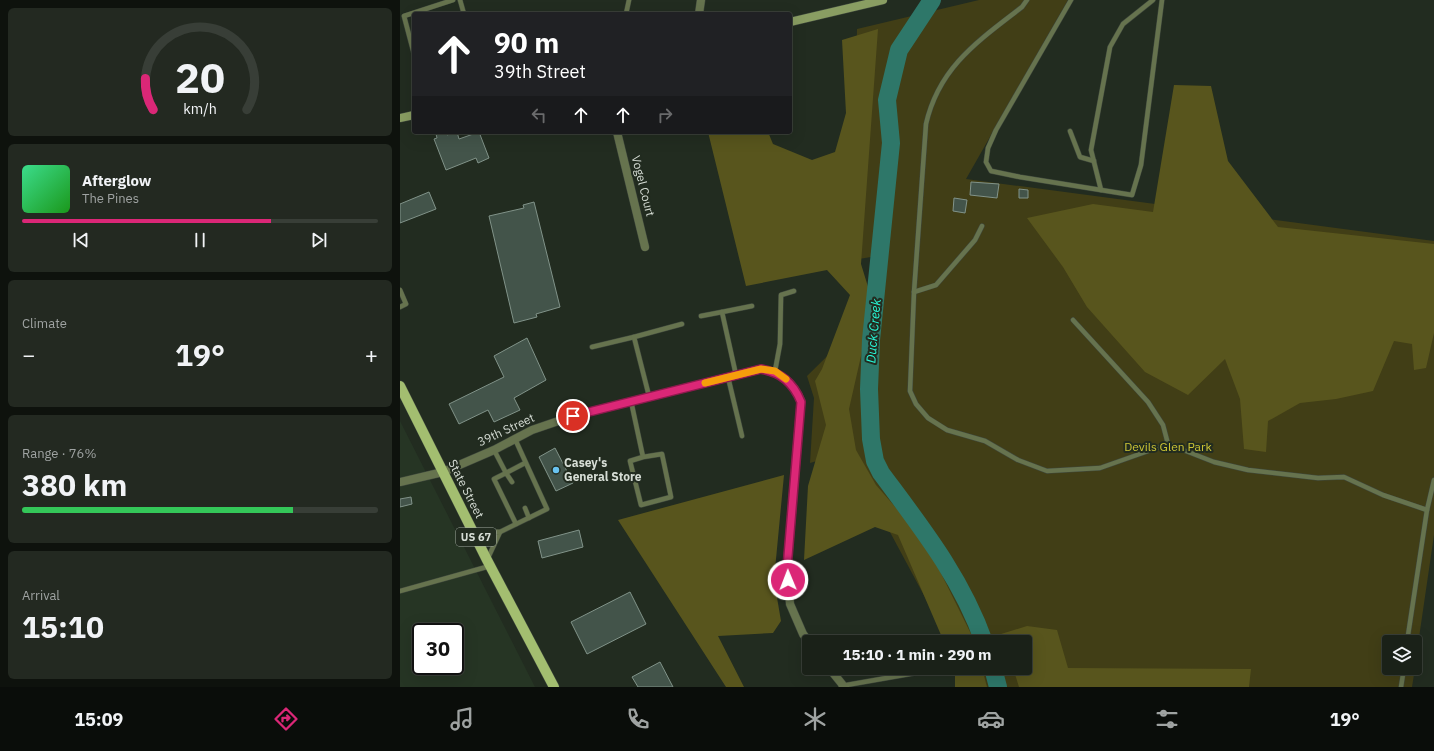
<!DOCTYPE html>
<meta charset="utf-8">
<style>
:root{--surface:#1a2118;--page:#232921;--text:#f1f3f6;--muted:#9fa3a2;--line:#383e37;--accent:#db2777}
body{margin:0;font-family:"IBM Plex Sans",sans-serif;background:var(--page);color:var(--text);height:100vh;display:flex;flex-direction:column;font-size:15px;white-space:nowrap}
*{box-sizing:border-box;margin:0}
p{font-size:13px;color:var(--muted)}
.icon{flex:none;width:22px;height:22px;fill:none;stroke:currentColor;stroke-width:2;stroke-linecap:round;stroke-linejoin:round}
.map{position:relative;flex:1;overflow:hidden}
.drawer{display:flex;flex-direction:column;gap:8px;padding:8px;background:#0e120d;width:400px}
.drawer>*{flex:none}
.guide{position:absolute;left:12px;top:12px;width:380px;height:122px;border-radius:4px;box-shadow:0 4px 16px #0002,0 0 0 1px var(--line);background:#202124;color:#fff;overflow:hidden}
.tools{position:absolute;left:982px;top:635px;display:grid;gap:8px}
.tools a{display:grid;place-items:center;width:40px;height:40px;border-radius:4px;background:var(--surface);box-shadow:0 4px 16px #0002,0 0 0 1px var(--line);font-size:20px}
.speed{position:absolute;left:12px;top:623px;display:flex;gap:8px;font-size:20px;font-weight:700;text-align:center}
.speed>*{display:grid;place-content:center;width:52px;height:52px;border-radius:50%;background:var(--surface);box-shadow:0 4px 16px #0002,0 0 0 1px var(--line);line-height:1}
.speed .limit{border:2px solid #111;border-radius:6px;background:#fff;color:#111}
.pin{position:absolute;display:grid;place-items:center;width:34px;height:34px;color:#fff;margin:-17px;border:2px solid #fff;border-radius:50%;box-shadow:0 1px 4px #0007}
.me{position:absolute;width:44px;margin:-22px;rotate:359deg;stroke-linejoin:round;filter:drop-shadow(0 0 3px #0008)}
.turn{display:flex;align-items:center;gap:14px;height:84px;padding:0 16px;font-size:18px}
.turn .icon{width:52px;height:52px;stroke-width:2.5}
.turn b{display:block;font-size:28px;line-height:34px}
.lanes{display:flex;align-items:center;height:38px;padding:0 16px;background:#0003;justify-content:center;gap:20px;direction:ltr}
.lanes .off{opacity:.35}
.big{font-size:30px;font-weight:700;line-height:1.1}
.drawer .widget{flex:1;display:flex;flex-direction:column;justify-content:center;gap:6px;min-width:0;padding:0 14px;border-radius:6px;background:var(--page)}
.drawer .dial{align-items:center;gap:0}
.dial svg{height:104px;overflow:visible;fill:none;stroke:var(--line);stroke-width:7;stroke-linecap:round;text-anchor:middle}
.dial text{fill:var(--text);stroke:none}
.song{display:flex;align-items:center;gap:12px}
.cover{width:48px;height:48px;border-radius:6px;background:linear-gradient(135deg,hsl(150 70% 55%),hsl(120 70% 35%))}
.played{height:4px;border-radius:2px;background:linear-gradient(90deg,var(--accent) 70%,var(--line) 70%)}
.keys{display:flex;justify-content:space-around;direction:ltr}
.heat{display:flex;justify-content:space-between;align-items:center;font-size:22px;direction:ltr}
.charge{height:6px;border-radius:3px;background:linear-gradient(90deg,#34c759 76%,var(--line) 0)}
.trip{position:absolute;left:402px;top:635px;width:230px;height:40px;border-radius:4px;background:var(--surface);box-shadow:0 4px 16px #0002,0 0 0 1px var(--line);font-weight:700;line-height:40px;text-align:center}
.dock{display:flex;height:64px;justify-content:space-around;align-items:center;background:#0a0d0a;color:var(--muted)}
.dock .icon{width:28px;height:28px}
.dock .current{color:var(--accent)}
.dock b{font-size:18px;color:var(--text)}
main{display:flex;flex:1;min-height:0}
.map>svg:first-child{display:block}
.built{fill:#263524;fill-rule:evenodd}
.green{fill:#413e16}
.forest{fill:#58551d}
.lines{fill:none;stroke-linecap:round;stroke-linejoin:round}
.river{stroke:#2e7769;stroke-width:18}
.building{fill:#43544a;stroke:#819389}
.service-casing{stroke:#3f483d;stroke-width:5.5}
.minor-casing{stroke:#3f483d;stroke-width:9}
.tertiary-casing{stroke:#3f483d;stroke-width:9}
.secondary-casing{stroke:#3f483d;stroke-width:9}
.primary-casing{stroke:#3f483d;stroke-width:11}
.service{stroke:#66734e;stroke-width:4.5}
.minor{stroke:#66734e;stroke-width:8}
.tertiary{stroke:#66734e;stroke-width:8}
.secondary{stroke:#899d62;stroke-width:8}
.primary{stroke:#a3be70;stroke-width:10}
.route-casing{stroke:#8e194d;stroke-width:10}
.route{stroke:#db2777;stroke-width:7}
.slow{stroke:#f59e0b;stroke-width:7}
.poi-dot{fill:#69c3f1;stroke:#222c20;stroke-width:1.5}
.labels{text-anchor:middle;stroke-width:4;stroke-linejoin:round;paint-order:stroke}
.shield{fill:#222c20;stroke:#a0a89f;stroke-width:1}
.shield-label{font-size:11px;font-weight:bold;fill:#d6ddd5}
.street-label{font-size:12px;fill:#d6ddd5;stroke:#222c20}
.park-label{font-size:12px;fill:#cdc534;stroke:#222c20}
.poi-label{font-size:12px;font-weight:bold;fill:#d6ddd5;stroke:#222c20;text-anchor:start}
.water-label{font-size:13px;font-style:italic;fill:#28f9d9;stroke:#222c20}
</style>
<main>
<section class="drawer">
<div class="widget dial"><svg viewBox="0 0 100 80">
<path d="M14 69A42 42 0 1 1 86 69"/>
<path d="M14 69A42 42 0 0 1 8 45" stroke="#db2777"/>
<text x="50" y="56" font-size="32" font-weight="700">20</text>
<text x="50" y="72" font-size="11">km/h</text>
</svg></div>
<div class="widget">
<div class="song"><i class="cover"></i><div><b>Afterglow</b><p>The Pines</p></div></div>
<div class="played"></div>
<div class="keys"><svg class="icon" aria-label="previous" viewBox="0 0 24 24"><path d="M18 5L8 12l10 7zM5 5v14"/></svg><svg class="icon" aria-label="pause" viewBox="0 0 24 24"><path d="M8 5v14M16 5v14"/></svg><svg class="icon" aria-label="next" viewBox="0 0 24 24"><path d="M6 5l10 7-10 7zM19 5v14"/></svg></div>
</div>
<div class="widget"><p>Climate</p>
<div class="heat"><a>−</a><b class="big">19°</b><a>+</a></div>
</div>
<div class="widget"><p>Range · 76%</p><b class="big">380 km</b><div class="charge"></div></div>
<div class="widget"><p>Arrival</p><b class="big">15:10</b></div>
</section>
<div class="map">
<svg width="1034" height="687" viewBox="0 0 1034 687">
<rect width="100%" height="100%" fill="#222c20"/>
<!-- built -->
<path class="built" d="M0,421L135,687H0ZM21,632H55V666H21Z"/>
<!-- green -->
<path class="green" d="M579,0H668L566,179L1034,241V535L1015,665V642H989V668H1015L1012,687H573L563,668H625V642H549L447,452L410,463L414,398L407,376L474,310L471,257L453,260L457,29Z"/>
<!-- forest -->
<g class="forest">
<path d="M478,29L461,264L469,290L466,334L449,409L456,450L476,485L525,541L575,642H544L498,535L475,527L404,560L408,486L426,425L415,381L422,369L450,295L427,270L346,286L308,132H368L373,144L412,160L435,152L446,113L442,40Z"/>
<path d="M774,85L811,86L828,161L878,227L1034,244V333L1026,368L1014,370L1012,344L994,341L973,391L936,399L900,403L868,421L866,452L844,449L840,399L825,359L788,395L745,372L687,307L663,267L627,218L693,204L753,212Z"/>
<path d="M384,475L374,580L381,621L373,633L318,636L344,687H326L218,520Z"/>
<path d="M627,626L657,630L668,668L851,669L849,687H619L613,668H625V642H604L601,634Z"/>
<path d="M555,668H582L587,687H555Z"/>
</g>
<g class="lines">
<!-- river -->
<g class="river">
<path d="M532,0L499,50L487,100L491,143L471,340L469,389L471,439L475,461L481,473C521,527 561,577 584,642"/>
<path d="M593,668L598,687"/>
</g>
</g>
<!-- building -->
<g class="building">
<path d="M42,132H46L47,135L57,132L59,139L79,132L89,158L78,163L76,158L46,170L34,139L37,138L36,134Z"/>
<path d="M571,182L599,184L597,198L570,195Z"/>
<path d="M619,189L628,190V198H619Z"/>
<path d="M29,192L36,209L0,223V204Z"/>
<path d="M554,198L567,200L565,213L553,211Z"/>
<path d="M134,202L160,307L136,314L137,317L114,323L89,216L124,208L123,205Z"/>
<path d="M127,338L146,380L114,398L120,410L94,422L88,410L59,424L49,404L104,377L94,356Z"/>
<path d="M155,448L173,483L156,491L139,457Z"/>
<path d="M11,497L12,504L0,507V499Z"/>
<path d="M179,530L183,547L142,558L138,541Z"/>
<path d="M230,592L246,624L187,654L171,622Z"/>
<path d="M260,662L273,687H238L232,677Z"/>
</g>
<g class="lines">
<defs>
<g id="service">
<path d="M60,0L64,14"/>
<path d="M627,0L622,7C578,41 539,67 526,124L514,292L510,391L516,404L528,418L547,430L585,441L618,460L647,471L700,468L768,444L814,462L848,470L918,478L944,477L983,495L1027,510"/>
<path d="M671,0L596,130L588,148L586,162L591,171L620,177L732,195L741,165L762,0"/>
<path d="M226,14L229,0"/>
<path d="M14,54L4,16L53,0"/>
<path d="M670,131L680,157L694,161"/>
<path d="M701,190L691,150L710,47L723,24L753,0"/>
<path d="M0,290L6,304L0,307"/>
<path d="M514,292L536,285L575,240L582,226"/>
<path d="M301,316L322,312"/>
<path d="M673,320L748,402L763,425L768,444"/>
<path d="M192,347L234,337"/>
<path d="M375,371L380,344L381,295L394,291"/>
<path d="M336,375L322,312L352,306"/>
<path d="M328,377L342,436"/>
<path d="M249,396L234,337L282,324"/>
<path d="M231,401L243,457L262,454L271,497L241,505L230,461L243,457"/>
<path d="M94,450L106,473L125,463"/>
<path d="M112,482L106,473L94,479L116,524"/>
<path d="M125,508L129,518"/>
<path d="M73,530L100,532L87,560"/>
<path d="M100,532L147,509L115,439"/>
<path d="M0,591L90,566"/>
<path d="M1007,642L1027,510L1034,480"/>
<path d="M441,686L521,672"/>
<path d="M1001,687L1004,668"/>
</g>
<g id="minor">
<path d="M217,132L245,247"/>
<path d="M0,482L43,472L94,450L132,430L173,416L361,369C381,373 393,382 401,401L387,569L390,604L403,634L409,642"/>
<path d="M429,668L442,684"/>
</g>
<path id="tertiary" d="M299,14L301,0"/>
<g id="secondary">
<path d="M390,22L483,0"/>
<path d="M0,118L14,115"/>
</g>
<path id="primary" d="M0,386L87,560L154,687"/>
</defs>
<!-- service casing -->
<use href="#service" class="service-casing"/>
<!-- minor casing -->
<use href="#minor" class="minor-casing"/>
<!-- tertiary casing -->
<use href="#tertiary" class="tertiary-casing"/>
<!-- secondary casing -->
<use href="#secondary" class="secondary-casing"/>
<!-- primary casing -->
<use href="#primary" class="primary-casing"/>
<!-- service -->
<use href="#service" class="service"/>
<!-- minor -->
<use href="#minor" class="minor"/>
<!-- tertiary -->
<use href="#tertiary" class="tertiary"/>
<!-- secondary -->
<use href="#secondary" class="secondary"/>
<!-- primary -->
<use href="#primary" class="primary"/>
</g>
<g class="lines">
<defs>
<path id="route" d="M173,416L361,369C381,373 393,382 401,402L387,568L388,580"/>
</defs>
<!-- route casing -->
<use href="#route" class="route-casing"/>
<!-- route -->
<use href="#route" class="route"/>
<!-- slow -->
<path class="slow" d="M305,383L361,369L375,371L386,379"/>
</g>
<!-- markers -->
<circle class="poi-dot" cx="156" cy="470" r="4"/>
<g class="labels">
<!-- shield labels -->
<rect class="shield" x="56" y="528" width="40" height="18" rx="3"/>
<g class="shield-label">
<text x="76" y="541">US 67</text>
</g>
<!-- street labels -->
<g class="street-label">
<text transform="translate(243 186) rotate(76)" y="4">Vogel Court</text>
<text transform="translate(106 430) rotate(-25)" y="4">39th Street</text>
<text transform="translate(66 489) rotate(63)" y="4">State Street</text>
</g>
<!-- park labels -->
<g class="park-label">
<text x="768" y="451">Devils Glen Park</text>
</g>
<!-- poi labels -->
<g class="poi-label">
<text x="164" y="467">Casey's<tspan x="164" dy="14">General Store</tspan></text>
</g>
<!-- water labels -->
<g class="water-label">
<text transform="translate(473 331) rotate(-85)" y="5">Duck Creek</text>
</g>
</g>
</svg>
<div class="tools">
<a><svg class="icon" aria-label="layers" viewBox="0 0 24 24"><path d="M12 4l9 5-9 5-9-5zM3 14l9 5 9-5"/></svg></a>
</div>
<div class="speed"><div class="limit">30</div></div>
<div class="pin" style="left:173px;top:416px;background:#d93025"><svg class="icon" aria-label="arrive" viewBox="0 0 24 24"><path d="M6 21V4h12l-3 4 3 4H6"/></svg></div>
<svg class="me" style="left:388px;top:580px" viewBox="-20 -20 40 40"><circle r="17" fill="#db2777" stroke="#fff" stroke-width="3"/><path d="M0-11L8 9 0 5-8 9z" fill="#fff"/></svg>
<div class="trip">15:10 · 1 min · 290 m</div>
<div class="guide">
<div class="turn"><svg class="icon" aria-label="ahead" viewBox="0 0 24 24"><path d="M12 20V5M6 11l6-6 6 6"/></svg><div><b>90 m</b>39th Street</div></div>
<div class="lanes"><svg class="icon off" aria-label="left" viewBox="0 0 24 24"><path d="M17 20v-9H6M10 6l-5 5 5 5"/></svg><svg class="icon" aria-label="ahead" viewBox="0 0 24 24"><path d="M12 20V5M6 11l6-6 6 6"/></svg><svg class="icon" aria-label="ahead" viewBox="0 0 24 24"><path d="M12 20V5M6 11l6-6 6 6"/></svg><svg class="icon off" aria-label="right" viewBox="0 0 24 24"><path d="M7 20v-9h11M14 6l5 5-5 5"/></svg></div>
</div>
</div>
</main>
<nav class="dock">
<b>15:09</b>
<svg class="icon current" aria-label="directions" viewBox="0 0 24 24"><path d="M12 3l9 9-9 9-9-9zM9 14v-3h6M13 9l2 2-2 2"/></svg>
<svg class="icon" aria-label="music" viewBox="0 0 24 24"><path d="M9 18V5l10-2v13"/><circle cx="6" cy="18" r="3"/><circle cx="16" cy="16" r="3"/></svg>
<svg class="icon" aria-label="phone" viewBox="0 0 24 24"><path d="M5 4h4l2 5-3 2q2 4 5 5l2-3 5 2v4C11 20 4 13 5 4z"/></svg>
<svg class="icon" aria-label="climate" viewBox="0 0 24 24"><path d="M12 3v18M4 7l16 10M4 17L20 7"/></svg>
<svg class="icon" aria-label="car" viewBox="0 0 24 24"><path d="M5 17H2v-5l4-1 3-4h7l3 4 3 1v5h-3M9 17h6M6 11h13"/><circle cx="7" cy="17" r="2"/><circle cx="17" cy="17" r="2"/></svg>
<svg class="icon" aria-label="filters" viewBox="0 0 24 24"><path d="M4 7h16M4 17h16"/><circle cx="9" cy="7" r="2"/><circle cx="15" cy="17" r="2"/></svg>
<b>19°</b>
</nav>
